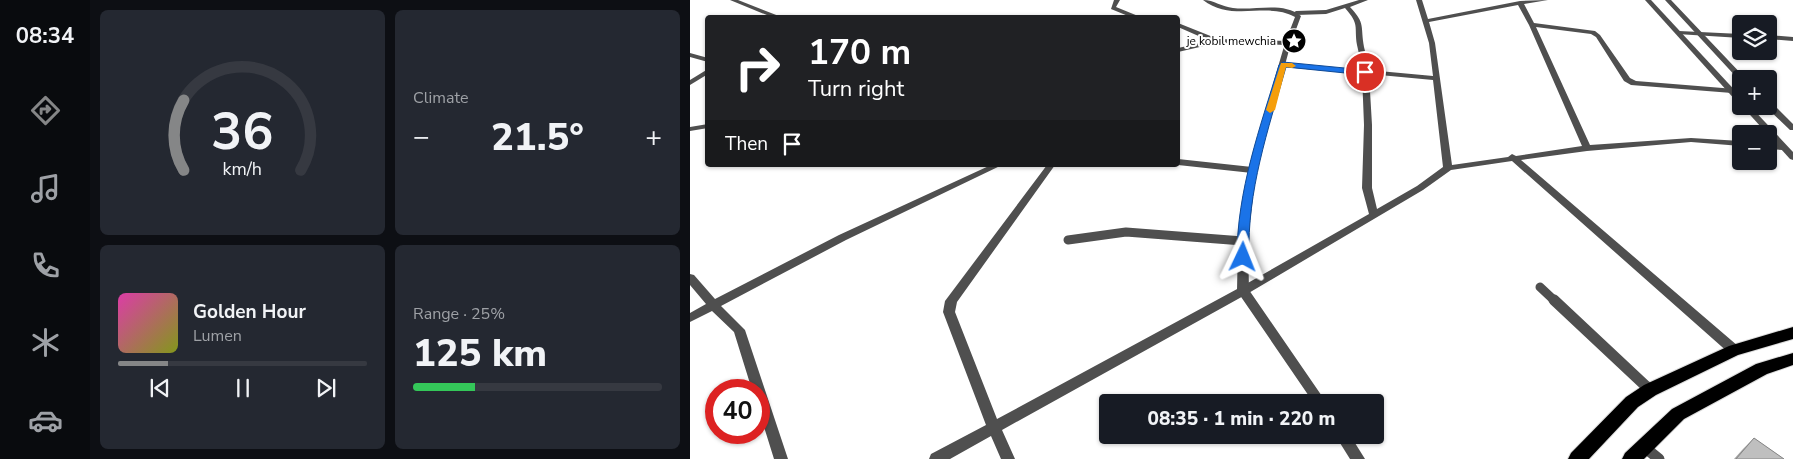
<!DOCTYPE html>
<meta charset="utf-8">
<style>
:root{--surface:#171b24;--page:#242831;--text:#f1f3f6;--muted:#9ea1a6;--line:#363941;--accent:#858687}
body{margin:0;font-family:"Nunito Sans",sans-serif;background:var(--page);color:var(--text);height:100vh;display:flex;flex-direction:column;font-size:19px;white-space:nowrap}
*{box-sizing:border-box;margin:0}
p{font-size:16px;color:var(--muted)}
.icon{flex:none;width:28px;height:28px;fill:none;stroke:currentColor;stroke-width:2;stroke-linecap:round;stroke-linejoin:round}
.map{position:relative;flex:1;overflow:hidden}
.details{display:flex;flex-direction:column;gap:10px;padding:10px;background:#0d0f14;width:600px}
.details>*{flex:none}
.guide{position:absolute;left:15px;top:15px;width:475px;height:152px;border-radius:5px;box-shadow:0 1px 4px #0004;background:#202124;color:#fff;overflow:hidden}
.buttons{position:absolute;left:1042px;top:15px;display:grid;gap:10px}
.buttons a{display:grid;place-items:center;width:45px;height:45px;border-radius:5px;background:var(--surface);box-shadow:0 1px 4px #0004;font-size:25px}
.speed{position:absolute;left:15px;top:379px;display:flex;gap:10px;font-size:25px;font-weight:700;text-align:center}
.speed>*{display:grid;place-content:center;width:65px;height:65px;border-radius:50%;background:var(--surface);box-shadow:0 1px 4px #0004;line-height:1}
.speed .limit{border:8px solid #d22;background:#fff;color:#111}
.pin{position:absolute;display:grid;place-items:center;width:42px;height:42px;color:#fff;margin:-21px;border:2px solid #fff;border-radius:50%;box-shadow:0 1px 5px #0007}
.me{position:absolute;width:55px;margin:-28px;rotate:2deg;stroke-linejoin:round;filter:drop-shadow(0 0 4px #0008)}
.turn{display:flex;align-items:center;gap:18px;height:105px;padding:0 20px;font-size:22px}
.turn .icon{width:65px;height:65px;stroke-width:2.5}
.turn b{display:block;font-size:35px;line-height:42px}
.then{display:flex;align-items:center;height:48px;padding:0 20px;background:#0003;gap:10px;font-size:19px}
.big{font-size:38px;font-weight:800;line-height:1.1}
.details .card{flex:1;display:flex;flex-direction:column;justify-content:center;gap:8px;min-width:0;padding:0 18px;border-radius:8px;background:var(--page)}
.details .dial{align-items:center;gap:0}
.dial svg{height:130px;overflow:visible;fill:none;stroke:var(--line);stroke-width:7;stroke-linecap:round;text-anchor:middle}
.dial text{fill:var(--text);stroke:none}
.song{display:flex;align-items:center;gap:15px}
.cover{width:60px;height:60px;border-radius:8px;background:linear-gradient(135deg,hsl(320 70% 55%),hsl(70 70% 35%))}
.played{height:5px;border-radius:2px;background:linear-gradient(90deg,var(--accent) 20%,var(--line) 20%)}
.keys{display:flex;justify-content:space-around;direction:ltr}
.heat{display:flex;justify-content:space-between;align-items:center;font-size:28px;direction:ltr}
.charge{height:8px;border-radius:4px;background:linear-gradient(90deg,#34c759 25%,var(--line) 0)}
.details .tiles{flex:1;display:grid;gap:10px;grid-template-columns:repeat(2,1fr)}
.trip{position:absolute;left:409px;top:394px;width:285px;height:50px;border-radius:5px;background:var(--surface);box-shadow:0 1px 4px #0004;font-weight:800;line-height:50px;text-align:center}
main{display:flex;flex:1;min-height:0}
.dock{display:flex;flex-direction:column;width:90px;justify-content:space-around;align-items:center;background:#090b0e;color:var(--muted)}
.dock .icon{width:35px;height:35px}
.dock .selected{color:var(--accent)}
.dock b{font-size:22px;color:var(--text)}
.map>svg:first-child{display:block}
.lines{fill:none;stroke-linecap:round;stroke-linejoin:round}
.primary-casing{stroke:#dbdbdb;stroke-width:2}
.service-far1{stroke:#4f4f4f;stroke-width:9}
.service{stroke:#4f4f4f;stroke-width:11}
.minor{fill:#4f4f4f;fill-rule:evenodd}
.tertiary{fill:#4f4f4f;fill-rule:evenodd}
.primary{fill:#000;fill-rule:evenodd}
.wall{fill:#a4a4a4}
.building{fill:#bfbfbf;stroke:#868686}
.route{fill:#1a73e8;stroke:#114b97}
.slow{fill:#f59e0b}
.labels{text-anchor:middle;stroke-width:4;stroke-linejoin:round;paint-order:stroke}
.far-poi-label{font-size:12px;fill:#000;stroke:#fff;text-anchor:end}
</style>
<main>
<nav class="dock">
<b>08:34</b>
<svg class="icon selected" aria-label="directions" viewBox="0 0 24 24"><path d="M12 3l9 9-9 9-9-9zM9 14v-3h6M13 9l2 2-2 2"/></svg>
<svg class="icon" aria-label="music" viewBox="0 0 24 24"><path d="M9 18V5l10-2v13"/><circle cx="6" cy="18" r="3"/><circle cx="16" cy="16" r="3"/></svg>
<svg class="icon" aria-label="phone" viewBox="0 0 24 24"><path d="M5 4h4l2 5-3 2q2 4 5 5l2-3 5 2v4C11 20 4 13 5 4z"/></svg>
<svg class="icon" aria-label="climate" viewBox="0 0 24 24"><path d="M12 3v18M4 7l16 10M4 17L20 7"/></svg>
<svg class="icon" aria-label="car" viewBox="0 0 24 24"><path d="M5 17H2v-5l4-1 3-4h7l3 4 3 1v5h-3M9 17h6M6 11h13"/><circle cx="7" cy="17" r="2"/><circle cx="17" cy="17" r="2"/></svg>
</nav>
<section class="details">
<div class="tiles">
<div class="card dial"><svg viewBox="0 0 100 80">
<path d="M14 69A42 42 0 1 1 86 69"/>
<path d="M14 69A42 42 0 0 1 14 26" stroke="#858687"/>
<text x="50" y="56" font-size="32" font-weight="700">36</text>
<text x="50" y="72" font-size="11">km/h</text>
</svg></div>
<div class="card"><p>Climate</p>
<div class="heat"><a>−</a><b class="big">21.5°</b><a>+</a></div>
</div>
<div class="card">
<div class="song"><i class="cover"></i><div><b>Golden Hour</b><p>Lumen</p></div></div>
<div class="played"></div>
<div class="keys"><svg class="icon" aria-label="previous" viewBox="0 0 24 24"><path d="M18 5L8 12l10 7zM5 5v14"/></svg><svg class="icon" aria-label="pause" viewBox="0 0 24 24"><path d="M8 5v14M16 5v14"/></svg><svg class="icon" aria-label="next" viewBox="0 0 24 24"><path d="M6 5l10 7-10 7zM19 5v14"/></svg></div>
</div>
<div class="card"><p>Range · 25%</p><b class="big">125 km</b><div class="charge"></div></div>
</div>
</section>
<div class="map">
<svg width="1103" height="459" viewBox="0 0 1103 459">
<rect width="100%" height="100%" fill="#fff"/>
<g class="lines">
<defs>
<g id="primary">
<path d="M1103,327V339L1048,355L966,395L948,407L899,459H878L881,453L936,397L954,385L1039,346Z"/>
<path d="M1103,353V365L1077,374L994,419L954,459H932L935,453L982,409L1066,364Z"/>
</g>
</defs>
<!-- primary casing -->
<use href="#primary" class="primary-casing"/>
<!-- service-far1 -->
<g class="service-far1">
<path d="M378,240L436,232L553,241"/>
<path d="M850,287L866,302"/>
</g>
<!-- service -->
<g class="service">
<path d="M864,300L960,390"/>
<path d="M953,446L969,459"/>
</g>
<!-- minor -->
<g class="minor">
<path d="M40,0H48L94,18H84Z"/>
<path d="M424,0H430L426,7L453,18H443L421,9Z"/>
<path d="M669,0H678L660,7C676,24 670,26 674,47C676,55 678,61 678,70L743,76L739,43L726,0H732L738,19L830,1L858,0L834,4L844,23L905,31L910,35L940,78L946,81L1045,89L1046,91L1042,93L941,85L934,81L906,37L901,34L846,27L900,145L1001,138L1051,141V146L1001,142L897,151L831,160L1048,346L1050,350L1048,354L1044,355L1040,354L822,161L761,170L733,190L557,294L312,430L325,459H311L301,436L260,459H239L241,454L296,425L253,312L255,301L357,165H365L267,302L265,312L307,419L549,288L679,214L672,188L674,125L672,74L593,67L590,65L593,63L671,70C671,61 669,54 667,45C664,26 670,25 655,8L636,14L606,15L603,13L606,11L636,10ZM828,5L839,25L892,146L826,156L822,154L818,157L762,165L745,43L739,22ZM679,74L743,80L753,167L727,186L687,209L682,188V125Z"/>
<path d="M488,23L528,39L598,41L601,43L598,45L527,43L488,52V48L520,41L488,27Z"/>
<path d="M989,31L1051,34V38L987,34V32Z"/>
<path d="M1079,35L1103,37V41L1079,39Z"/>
<path d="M0,53L18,58V62L0,57Z"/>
<path d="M18,69V74L0,85V80Z"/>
<path d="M18,124V128L0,131V127Z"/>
<path d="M1079,143L1093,144L1097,147L1093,150L1079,149Z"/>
<path d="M488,159L562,167L566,170L562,173L488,165Z"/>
<path d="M301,165H312L156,240L31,306L55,330L98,459H84L69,411V390H62L44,332L22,311L0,322V313L16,304L0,285V274L4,275L25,299L149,235Z"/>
</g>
<!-- tertiary -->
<g class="tertiary">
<path d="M513,0C524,0 532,7 543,8C564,11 593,1 611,16L601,43L566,170L558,241L559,290L636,402H623L547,291L548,241L558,170L595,43L605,17C577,1 543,23 513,0Z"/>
<path d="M955,0H961L1051,97V103H1048Z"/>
<path d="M975,0H981L1056,79H1051L1050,81Z"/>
<path d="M1079,103H1082L1103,124V130H1100L1076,107L1079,106Z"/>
<path d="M1052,106H1060L1103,152V160L1100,159Z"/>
<path d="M645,435H660L675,459H660Z"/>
</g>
<!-- primary -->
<use href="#primary" class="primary"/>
</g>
<!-- wall -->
<path class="wall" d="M1064,438L1094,459H1044L1053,449Z"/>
<!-- building -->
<path class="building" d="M1064,438L1094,459H1046Z"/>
<!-- route -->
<path class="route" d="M593,62L675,70L679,72L675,75L596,67C578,130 557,191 559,257L553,262L547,257C547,190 570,128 589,65Z"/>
<!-- slow -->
<path class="slow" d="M591,63H602L606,66L602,68L596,67L585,110L580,113L576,110Z"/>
<!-- icons -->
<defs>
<symbol id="sight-disc" viewBox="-11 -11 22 22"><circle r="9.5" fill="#000" stroke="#fff"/><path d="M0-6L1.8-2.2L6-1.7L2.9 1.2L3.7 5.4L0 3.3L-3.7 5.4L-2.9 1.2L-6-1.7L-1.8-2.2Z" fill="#fff"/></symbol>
</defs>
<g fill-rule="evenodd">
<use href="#sight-disc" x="590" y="27" width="28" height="28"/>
</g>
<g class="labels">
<!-- far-poi labels -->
<g class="far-poi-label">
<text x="586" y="45">je kobil mewchia</text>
</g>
</g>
</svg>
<div class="buttons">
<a><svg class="icon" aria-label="layers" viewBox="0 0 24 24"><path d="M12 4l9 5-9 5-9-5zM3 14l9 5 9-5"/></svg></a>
<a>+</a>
<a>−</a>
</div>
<div class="speed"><div class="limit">40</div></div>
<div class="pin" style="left:675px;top:72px;background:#d93025"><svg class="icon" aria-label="arrive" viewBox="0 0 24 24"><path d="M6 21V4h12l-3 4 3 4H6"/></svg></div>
<svg class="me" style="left:553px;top:257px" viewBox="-20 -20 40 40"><path d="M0-17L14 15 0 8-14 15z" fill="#1a73e8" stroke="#fff" stroke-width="4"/></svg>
<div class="trip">08:35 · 1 min · 220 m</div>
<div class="guide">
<div class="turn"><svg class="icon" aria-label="right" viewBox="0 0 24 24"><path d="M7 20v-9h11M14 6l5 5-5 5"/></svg><div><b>170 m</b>Turn right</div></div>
<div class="then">Then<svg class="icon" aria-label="arrive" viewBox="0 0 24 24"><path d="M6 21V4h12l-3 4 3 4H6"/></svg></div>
</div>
</div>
</main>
